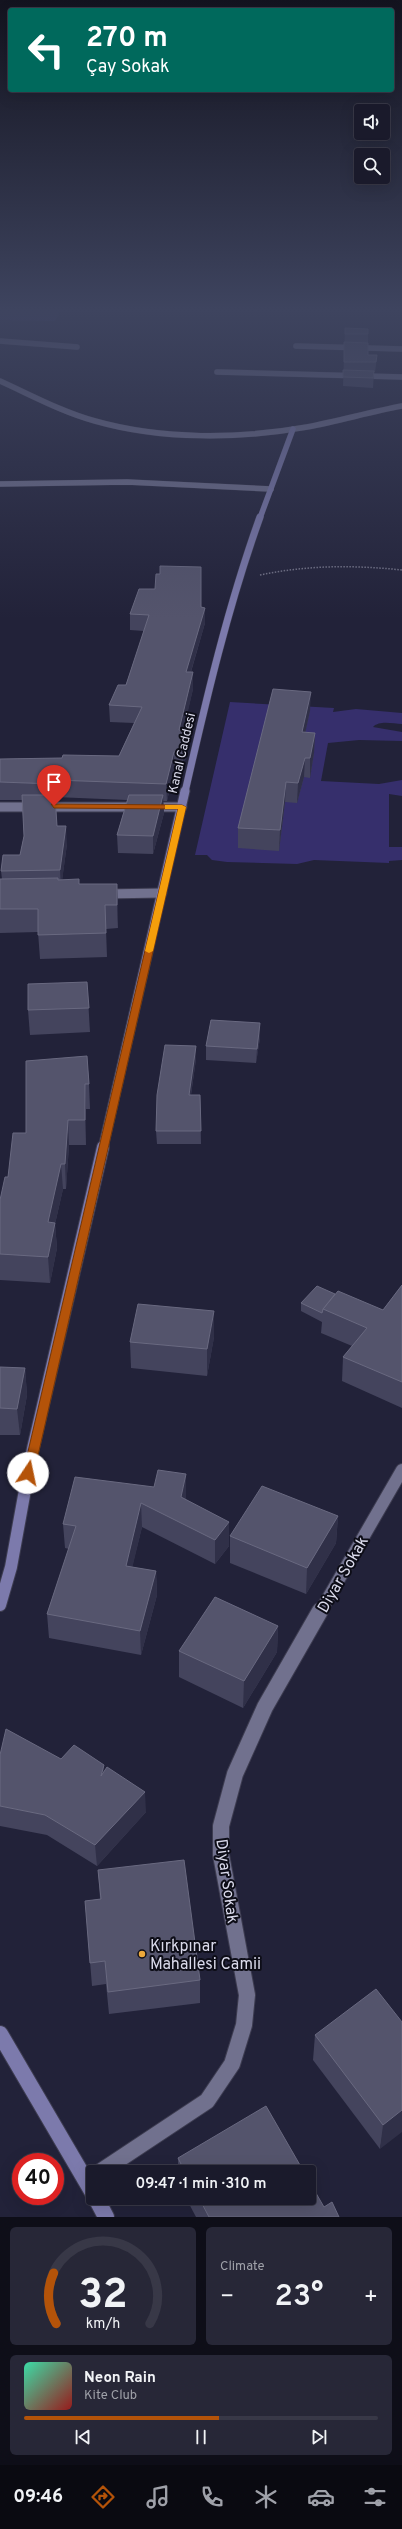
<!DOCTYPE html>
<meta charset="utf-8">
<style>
:root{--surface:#1a1a2b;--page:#272737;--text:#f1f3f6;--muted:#9fa1a9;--line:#383847;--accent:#b45309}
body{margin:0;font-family:Overpass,sans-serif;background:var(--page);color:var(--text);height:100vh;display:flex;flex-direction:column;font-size:15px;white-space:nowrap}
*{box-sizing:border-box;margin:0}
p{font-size:13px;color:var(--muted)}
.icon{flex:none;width:22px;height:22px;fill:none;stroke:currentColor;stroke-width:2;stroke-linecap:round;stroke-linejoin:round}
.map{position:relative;height:2217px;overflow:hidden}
.details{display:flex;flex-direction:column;gap:10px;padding:10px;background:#0e0e18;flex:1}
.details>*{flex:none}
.hud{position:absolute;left:8px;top:8px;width:386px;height:84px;border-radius:4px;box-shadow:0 4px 16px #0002,0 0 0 1px var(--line);background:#00695c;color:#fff;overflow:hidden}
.buttons{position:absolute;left:354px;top:104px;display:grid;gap:8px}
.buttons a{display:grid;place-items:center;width:36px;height:36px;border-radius:4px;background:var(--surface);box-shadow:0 4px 16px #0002,0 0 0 1px var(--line);font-size:20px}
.speed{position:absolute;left:12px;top:2153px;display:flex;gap:8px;font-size:20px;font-weight:700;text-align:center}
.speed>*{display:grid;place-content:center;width:52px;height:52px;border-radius:50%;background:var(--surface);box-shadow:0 4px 16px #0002,0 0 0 1px var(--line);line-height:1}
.speed .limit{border:6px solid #d22;background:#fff;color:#111}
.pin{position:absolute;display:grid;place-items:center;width:34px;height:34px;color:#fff;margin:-41px -17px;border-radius:50% 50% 50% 0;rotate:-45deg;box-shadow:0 0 4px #0007}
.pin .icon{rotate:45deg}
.me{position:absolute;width:44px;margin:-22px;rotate:11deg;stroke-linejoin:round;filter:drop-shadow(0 0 3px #0008)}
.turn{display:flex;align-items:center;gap:14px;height:84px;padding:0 12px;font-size:18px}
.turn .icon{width:52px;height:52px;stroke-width:2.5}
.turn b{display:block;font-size:28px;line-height:34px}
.big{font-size:30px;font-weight:600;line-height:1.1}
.details .card{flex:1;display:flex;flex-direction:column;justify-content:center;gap:6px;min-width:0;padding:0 14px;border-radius:6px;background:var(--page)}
.details .dial{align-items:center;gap:0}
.dial svg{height:104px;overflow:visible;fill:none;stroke:var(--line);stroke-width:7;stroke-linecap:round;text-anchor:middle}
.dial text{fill:var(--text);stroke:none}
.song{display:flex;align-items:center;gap:12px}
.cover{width:48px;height:48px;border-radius:6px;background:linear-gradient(135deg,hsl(160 70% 55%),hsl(0 70% 35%))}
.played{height:4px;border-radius:2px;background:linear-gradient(90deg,var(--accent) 55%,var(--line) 55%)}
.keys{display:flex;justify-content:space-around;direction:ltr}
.heat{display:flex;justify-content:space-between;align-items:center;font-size:22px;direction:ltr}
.details .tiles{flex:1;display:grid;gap:10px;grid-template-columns:1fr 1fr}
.card:last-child{grid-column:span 2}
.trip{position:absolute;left:86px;top:2165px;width:230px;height:40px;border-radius:4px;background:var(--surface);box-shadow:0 4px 16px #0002,0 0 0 1px var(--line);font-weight:600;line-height:40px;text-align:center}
.menu{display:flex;height:64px;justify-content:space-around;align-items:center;background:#0a0a11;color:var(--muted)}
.menu .icon{width:28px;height:28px}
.menu .current{color:var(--accent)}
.menu b{font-size:18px;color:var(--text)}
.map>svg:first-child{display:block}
.green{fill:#362f6c}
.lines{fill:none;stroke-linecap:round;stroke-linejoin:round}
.street-far3-casing{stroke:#3d3c50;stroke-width:6}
.street-far2-casing{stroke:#3d3c50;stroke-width:11}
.street-far1-casing{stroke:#3d3c50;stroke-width:14}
.street-casing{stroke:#3d3c50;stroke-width:18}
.secondary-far4-casing{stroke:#3d3c50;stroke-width:6}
.secondary-far3-casing{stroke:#3d3c50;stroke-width:8}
.secondary-far2-casing{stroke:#3d3c50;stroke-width:11}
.secondary-far1-casing{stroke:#3d3c50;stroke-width:14}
.secondary-casing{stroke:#3d3c50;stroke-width:18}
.path{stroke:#747488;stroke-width:1.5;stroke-dasharray:1.5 1.5;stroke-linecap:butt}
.street-far3{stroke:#71718e;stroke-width:5.5}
.street-far2{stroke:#71718e;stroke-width:9}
.street-far1{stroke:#71718e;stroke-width:12}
.street{stroke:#71718e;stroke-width:16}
.secondary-far4{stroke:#7c7aac;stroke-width:5.5}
.secondary-far3{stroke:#7c7aac;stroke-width:7}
.secondary-far2{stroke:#7c7aac;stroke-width:9}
.secondary-far1{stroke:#7c7aac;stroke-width:12}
.secondary{stroke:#7c7aac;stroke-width:16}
.wall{fill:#44445d}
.shaded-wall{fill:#303048}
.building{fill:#54546c;stroke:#696980}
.route{fill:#b45309;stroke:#753606}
.slow{fill:#f59e0b}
.poi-dot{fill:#eda83b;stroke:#0d0d17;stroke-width:1.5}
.labels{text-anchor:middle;stroke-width:4;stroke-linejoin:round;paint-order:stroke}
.street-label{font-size:13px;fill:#d9d9ea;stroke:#0d0d17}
.near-street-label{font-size:16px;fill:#d9d9ea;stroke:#0d0d17}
.near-poi-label{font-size:16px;fill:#d9d9ea;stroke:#0d0d17;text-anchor:start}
</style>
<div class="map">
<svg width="402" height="2217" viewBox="0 0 402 2217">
<rect width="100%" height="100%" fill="#222239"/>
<!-- green -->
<g class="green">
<path d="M0,308H62L55,321L0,320Z"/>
<path d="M230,702L334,708L333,712L356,709L402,713V724C393,724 380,720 373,727L402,732V741L359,740L328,743L321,781L379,784L402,780V796L389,794V847H402V860L389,861V863L314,860L297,864L227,862L212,860L207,855H195Z"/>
</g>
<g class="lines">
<defs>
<g id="street-far3">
<path d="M0,341L77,347"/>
<path d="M296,346L402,349"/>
<path d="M217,372L402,377"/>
<path d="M0,381C31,395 62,412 95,421C162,440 239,439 307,427C339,421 370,412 402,406"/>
<path d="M0,484L127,482L271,489"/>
</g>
<g id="street-far2">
<path d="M0,807H182"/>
<path d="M104,894L162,893"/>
</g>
<path id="street-far1" d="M320,1612L402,1470"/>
<path id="street" d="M100,2172L207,2101L232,2064L244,2025L247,1995L221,1855V1826L235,1774L265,1707L320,1611"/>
<path id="secondary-far4" d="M260,518L293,429"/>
<path id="secondary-far3" d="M185,792C206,700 228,606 260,517"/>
<path id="secondary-far2" d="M103,1148L185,791"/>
<path id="secondary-far1" d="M0,1605L11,1567L31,1457L103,1147"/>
<g id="secondary">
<path d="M0,2034L93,2193"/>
<path d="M96,2198L106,2217"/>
</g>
</defs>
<!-- street-far3 casing -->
<use href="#street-far3" class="street-far3-casing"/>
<!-- street-far2 casing -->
<use href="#street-far2" class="street-far2-casing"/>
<!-- street-far1 casing -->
<use href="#street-far1" class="street-far1-casing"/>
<!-- street casing -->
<use href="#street" class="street-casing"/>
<!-- secondary-far4 casing -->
<use href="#secondary-far4" class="secondary-far4-casing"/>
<!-- secondary-far3 casing -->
<use href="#secondary-far3" class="secondary-far3-casing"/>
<!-- secondary-far2 casing -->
<use href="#secondary-far2" class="secondary-far2-casing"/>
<!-- secondary-far1 casing -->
<use href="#secondary-far1" class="secondary-far1-casing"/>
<!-- secondary casing -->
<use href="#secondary" class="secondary-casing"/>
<!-- path -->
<path class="path" d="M260,575C308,565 353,565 402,570"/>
<!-- street-far3 -->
<use href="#street-far3" class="street-far3"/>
<!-- street-far2 -->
<use href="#street-far2" class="street-far2"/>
<!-- street-far1 -->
<use href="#street-far1" class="street-far1"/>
<!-- street -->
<use href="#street" class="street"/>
<!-- secondary-far4 -->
<use href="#secondary-far4" class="secondary-far4"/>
<!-- secondary-far3 -->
<use href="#secondary-far3" class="secondary-far3"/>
<!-- secondary-far2 -->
<use href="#secondary-far2" class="secondary-far2"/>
<!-- secondary-far1 -->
<use href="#secondary-far1" class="secondary-far1"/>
<!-- secondary -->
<use href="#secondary" class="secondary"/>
</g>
<!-- wall -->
<g class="wall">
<path d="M345,328L368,329V355H377L376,365L375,372H374L373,388L343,386Z"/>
<path d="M201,607L205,623L191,672L193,689L183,730H188V747L183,770H174L167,801H163L164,813L153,854L118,853L117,835L127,800L55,797L57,826L67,844L62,880L79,884H117L118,928L106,929L107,957L40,959L38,932L0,933V879H2L1,871L20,855L24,836L22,800H0V759L62,758L119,756L134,723L110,722L109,705L126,685L144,631L130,630V614Z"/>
<path d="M310,711L305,733H315L314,753L310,778L304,777L297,803L285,802L279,851L238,848V828Z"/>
<path d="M87,982L90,1032L30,1035L28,1010Z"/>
<path d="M260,1038L256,1063L206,1060V1046Z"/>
<path d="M196,1046V1059L191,1095H200L201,1144H157L156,1131Z"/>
<path d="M87,1056L89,1084L90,1109H86V1145H69L66,1189H63L55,1224L57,1248L50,1283L0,1280V1200L8,1177L26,1133Z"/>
<path d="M402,1285V1408L342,1381L343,1357L352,1346L321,1333L322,1322L301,1311V1303L335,1294L383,1310Z"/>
<path d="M214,1337L207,1376L131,1368L130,1342Z"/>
<path d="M0,1367L25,1368L27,1395L20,1435H0Z"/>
<path d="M154,1487L186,1498V1500L229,1546L215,1564L142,1527L132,1567L156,1571L157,1595L141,1655L49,1638L47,1614L69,1549L65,1548L63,1524Z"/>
<path d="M338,1516L336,1543L306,1594L230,1563V1536Z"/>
<path d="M278,1626L277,1652L243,1708L179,1677V1651Z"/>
<path d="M0,1755L61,1759L104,1771L146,1812L97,1866L47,1835L0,1826Z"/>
<path d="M98,1870L200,1980V2003L109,2014L106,1984L92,1986L87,1924L85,1901L100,1899Z"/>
<path d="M402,2022L380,2149L313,2060L315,2035Z"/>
<path d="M178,2158L304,2172H178Z"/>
<path d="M186,2198H309L324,2207L339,2217H196Z"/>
</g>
<!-- shaded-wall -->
<g class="shaded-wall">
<path d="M205,608V623L186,688V672Z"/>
<path d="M193,672V689L180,747L179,730Z"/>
<path d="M311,692L310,711L301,752L302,732Z"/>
<path d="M188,730V747L183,770V753Z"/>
<path d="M315,733L314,753L310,778V758Z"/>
<path d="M174,752V770L167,801L166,784Z"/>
<path d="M305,758L304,777L297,803L298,783Z"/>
<path d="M286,782L285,802L279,851L280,830Z"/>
<path d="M163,795L164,813L153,854V836Z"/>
<path d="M66,826L67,844L61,889L60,870Z"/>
<path d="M117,884L118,907V928L117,905Z"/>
<path d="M260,1023V1038L256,1063L257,1049Z"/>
<path d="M196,1046V1059L189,1108V1095Z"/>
<path d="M85,1084L86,1109V1145L85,1120Z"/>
<path d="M68,1120L69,1145L66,1189L65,1164Z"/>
<path d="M61,1164L63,1189L55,1224L57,1248L50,1283L48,1257V1222Z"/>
<path d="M214,1311V1337L207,1376V1349Z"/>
<path d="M25,1368L27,1395L20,1435L17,1409Z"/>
<path d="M186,1474V1498L181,1521V1497Z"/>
<path d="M141,1503L142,1527L127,1590L126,1566Z"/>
<path d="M338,1516L336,1543L306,1594L307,1568Z"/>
<path d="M229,1522V1546L215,1564V1540Z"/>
<path d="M156,1571L157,1595L141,1655L140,1631Z"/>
<path d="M278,1626L277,1652L243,1708L244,1681Z"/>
<path d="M104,1765L105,1785L101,1776Z"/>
<path d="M145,1792L146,1812L97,1866L95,1845Z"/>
<path d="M402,2110V2132L380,2149L383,2125Z"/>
</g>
<!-- building -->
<g class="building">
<path d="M345,328L368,329V334H345Z"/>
<path d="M344,342L368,343V355H377L376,362H344Z"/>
<path d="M343,370L374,371L373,378L343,377Z"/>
<path d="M160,566L201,567V607L205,608L186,672H193L179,730H188L183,753L174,752L166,784L54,780V784L0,782V759L62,758L63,755L119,756L142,707L109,705L118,685H126L149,615L130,614L139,589H155L156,574H160Z"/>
<path d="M273,689L311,692L302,732L315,733L310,758H305L298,783L286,782L280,830L238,828Z"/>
<path d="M22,795H55L57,826H66L60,870L1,871L3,855H20L24,836Z"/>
<path d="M129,795H163L153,836L117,835Z"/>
<path d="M58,878V880L79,879V884H117V905H105L106,933L38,935V909H0V879Z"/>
<path d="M87,982L89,1008L28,1010V984Z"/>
<path d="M211,1020L260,1023L257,1049L206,1046Z"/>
<path d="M165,1045L196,1046L189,1095H200L201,1131H156L157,1095Z"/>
<path d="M87,1056L89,1084H85V1120H68L65,1164H61L48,1222L55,1223L48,1257L0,1254V1200L5,1177H8L13,1133H26V1061Z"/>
<path d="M402,1285V1382L343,1357L367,1328L323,1309L338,1291L383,1310Z"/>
<path d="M317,1286L335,1294L323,1309L322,1313L301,1303Z"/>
<path d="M138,1304L214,1311L207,1349L130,1342Z"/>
<path d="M0,1367L25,1368L17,1409L0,1408Z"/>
<path d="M158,1470L186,1474L181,1497L229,1522L215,1540L141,1503L126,1566L156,1571L140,1631L47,1614L76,1526L63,1524L75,1477L154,1487Z"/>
<path d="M262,1486L338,1516L307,1568L230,1536Z"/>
<path d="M215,1597L278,1626L244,1681L179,1651Z"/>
<path d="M6,1729L61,1759L74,1745L104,1765L101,1776L107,1767L145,1792L95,1845L45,1815L0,1806V1755Z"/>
<path d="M184,1860L200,1980L108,1992L105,1961L90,1963L85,1901L101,1899L98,1870Z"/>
<path d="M376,1989L402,2022V2110L383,2125L315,2035Z"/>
<path d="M266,2106L304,2172H185L178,2158Z"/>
<path d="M309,2181L324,2207L332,2202L339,2217H209L199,2198H309Z"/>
</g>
<!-- sky -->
<linearGradient id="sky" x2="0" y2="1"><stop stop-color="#13131f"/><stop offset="0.5" stop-color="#3e445f"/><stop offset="1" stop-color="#3e445f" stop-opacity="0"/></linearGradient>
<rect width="402" height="619" fill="url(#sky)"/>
<!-- route -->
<path class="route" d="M51,804L182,805L186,807L34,1473L28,1477L23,1473L178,809L54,808Z"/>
<!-- slow -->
<path class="slow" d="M165,805H182L186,807L153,951L149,953L145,951L178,809H165Z"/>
<!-- markers -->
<circle class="poi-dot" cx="142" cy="1954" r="4"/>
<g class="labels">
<!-- street labels -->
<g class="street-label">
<text transform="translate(181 753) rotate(-77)" y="5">Kanal Caddesi</text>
</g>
<!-- near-street labels -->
<g class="near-street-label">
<text transform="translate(342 1574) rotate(-60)" y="6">Diyar Sokak</text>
<text transform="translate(228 1881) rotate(82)" y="6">Diyar Sokak</text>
</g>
<!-- near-poi labels -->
<g class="near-poi-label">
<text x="150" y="1951">Kırkpınar<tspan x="150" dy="18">Mahallesi Camii</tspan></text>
</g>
</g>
</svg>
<div class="buttons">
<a><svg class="icon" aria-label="sound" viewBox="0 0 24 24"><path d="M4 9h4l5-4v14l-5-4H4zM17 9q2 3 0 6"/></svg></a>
<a><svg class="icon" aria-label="search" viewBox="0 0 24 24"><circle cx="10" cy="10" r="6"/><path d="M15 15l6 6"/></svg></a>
</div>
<div class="speed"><div class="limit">40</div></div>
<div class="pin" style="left:54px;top:806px;background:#d93025"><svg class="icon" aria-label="arrive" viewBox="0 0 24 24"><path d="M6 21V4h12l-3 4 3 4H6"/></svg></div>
<svg class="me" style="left:28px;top:1473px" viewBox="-20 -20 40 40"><circle r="19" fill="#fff"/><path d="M0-13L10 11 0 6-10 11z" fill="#b45309"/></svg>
<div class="trip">09:47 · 1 min · 310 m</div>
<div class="hud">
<div class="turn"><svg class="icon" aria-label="left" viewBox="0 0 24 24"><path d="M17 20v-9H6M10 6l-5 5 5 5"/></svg><div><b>270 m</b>Çay Sokak</div></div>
</div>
</div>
<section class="details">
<div class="tiles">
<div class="card dial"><svg viewBox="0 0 100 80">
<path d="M14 69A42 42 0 1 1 86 69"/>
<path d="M14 69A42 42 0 0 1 12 30" stroke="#b45309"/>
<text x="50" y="56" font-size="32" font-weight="700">32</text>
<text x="50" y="72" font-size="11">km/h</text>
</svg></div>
<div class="card"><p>Climate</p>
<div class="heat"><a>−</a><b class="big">23°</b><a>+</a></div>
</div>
<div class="card">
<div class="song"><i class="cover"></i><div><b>Neon Rain</b><p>Kite Club</p></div></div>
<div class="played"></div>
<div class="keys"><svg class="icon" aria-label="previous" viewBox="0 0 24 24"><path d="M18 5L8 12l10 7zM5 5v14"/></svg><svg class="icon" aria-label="pause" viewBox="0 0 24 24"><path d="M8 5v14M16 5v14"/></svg><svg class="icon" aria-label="next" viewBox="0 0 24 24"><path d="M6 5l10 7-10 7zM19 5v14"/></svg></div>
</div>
</div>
</section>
<nav class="menu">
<b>09:46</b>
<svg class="icon current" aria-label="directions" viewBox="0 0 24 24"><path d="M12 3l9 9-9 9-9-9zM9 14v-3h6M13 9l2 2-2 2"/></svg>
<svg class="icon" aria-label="music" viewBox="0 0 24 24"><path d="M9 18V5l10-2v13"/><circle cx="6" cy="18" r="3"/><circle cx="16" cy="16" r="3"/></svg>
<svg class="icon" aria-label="phone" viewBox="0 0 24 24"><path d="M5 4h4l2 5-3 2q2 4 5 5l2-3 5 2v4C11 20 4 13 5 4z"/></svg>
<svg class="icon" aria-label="climate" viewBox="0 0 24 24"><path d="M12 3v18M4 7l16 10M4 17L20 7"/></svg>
<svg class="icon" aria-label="car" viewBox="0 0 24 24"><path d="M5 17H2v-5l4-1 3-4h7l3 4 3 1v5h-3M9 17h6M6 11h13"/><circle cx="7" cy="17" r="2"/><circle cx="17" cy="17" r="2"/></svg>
<svg class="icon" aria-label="filters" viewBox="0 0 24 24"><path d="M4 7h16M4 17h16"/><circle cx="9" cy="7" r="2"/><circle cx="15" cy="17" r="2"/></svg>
</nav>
